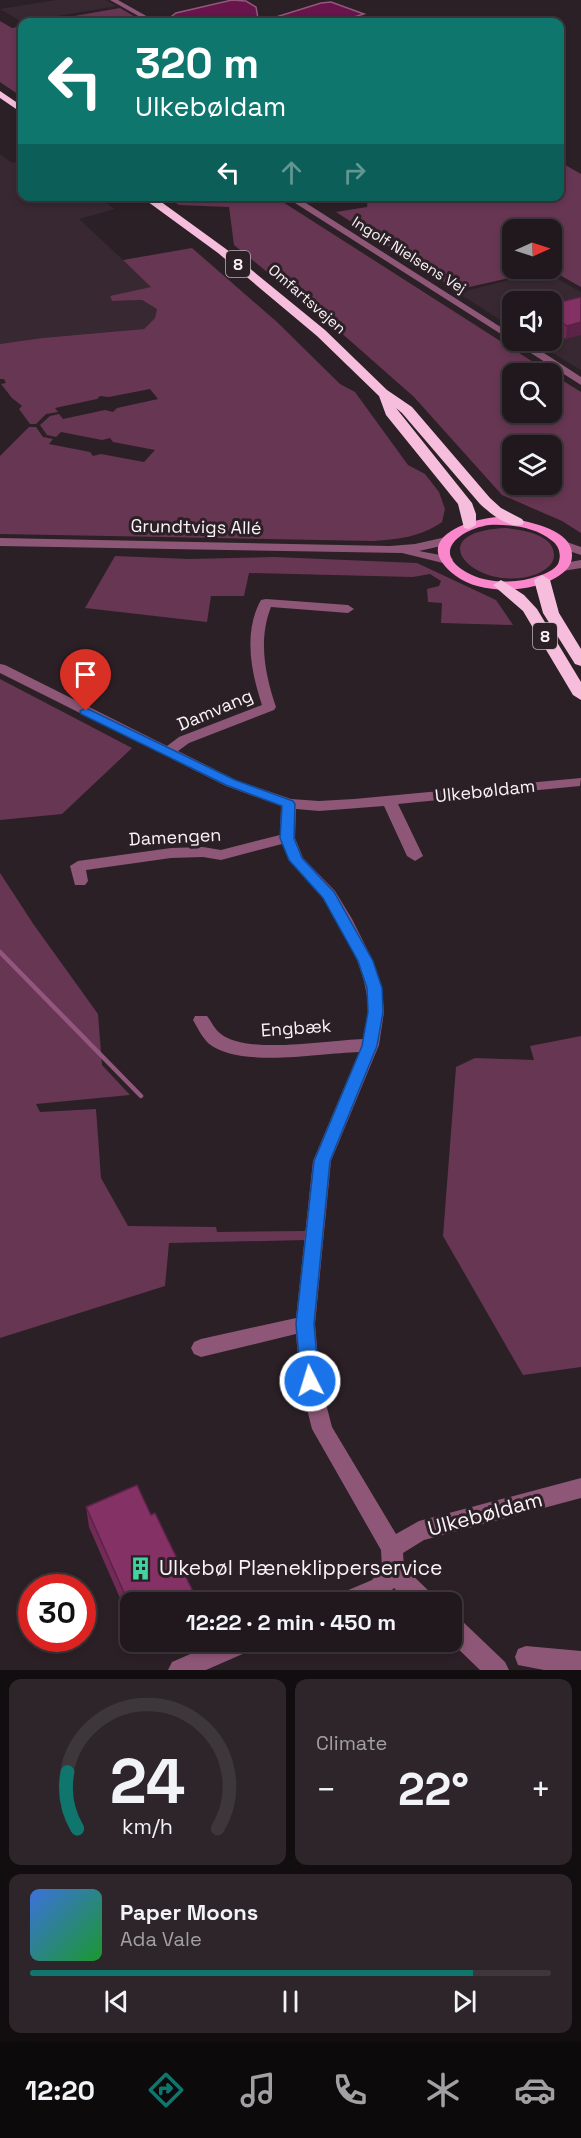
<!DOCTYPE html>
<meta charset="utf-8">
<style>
:root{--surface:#20181c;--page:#2d2529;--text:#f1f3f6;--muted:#a2a0a3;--line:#3d373b;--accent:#0f766e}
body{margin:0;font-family:"Space Grotesk",sans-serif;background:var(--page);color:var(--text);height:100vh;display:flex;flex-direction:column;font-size:22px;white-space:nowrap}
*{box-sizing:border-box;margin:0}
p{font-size:20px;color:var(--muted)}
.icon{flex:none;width:33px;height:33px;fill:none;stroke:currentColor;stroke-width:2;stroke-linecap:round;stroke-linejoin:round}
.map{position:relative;height:1670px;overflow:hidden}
.drawer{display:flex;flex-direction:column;gap:9px;padding:9px;background:#120d0f;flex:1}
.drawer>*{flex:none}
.guide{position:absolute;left:18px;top:18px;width:546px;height:183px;border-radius:12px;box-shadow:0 3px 9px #0003,0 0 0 2px var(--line);background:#0f766e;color:#fff;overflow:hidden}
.needle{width:39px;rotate:87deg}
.tools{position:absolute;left:502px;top:219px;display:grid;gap:12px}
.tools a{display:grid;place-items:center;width:60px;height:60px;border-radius:12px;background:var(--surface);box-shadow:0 3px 9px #0003,0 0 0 2px var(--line);font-size:30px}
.speed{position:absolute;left:18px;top:1574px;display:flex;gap:12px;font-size:30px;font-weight:700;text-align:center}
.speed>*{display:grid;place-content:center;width:78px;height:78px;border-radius:50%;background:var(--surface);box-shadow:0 3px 9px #0003,0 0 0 2px var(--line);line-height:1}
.speed .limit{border:9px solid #d22;background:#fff;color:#111}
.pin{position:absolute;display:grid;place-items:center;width:51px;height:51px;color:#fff;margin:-62px -26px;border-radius:50% 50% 50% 0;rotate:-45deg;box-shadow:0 0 6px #0007}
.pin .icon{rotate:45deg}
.me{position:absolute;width:66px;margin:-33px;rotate:355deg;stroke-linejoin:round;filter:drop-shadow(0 0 4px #0008)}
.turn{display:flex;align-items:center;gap:21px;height:126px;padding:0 18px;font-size:27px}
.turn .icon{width:78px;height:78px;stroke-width:2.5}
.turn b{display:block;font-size:42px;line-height:51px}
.lanes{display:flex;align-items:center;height:57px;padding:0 18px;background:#0003;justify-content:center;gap:30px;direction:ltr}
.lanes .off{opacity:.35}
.big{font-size:45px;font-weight:800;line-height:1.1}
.drawer .card{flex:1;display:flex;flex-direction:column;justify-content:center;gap:9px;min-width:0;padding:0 21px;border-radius:12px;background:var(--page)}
.drawer .dial{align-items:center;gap:0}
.dial svg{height:156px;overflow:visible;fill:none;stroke:var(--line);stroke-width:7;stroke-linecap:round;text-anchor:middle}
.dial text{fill:var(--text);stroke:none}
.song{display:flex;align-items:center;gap:18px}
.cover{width:72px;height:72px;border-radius:9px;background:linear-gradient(135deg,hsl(220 70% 55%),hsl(130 70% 35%))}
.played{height:6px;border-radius:3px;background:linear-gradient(90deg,var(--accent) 85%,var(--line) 85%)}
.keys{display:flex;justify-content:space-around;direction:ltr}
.heat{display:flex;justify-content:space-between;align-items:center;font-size:33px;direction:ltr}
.drawer .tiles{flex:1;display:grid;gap:9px;grid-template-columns:1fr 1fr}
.card:last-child{grid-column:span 2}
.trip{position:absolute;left:120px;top:1592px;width:342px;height:60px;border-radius:12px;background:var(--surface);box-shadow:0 3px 9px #0003,0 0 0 2px var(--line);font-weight:800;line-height:60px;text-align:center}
.tab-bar{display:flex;height:96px;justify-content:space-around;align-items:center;background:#0d0a0b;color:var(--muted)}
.tab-bar .icon{width:42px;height:42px}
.tab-bar .active{color:var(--accent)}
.tab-bar b{font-size:27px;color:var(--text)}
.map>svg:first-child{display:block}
.built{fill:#382831}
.green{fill:#673653;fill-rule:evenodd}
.water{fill:#67154b;stroke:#93577e;stroke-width:1.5}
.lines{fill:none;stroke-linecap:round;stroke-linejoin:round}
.stream{stroke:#93577e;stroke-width:4.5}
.minor{fill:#8e5777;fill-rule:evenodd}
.major{fill:#fa87cb;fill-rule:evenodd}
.highway{fill:#f6bedc;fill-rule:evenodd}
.wall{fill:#722a57}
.shaded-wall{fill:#5c2247}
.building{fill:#843165;stroke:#5c2247;stroke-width:1.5}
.route{fill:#1a73e8;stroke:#114b97;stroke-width:1.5}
.labels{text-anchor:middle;stroke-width:6;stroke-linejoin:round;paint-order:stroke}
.far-street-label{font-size:15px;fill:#faf2f6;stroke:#2b2026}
.shield{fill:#2b2026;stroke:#bcb3b8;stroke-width:1.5}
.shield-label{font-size:16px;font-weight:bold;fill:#faf2f6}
.street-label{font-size:18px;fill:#faf2f6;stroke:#2b2026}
.near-street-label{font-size:21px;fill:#faf2f6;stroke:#2b2026}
.near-poi-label{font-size:21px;fill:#faf2f6;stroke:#2b2026;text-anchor:start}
</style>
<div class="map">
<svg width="581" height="1670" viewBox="0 0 581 1670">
<rect width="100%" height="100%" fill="#2b2026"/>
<!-- built -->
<g class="built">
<path d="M56,0H105L117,6L22,22L0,9Z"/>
<path d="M0,154L12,163L22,161V196L98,197L115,209L79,219L152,287L112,301L142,300L158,309L155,318L144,329L42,338L0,344Z"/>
<path d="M544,271L581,292V370L533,341L552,340V302H513V328L458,293Z"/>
</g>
<!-- green -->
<g class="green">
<path d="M120,8L144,22H40Z"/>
<path d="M0,21L12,28L22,26V97L0,82Z"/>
<path d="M560,162L581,174V287L549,269L552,268V230H513V268L549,269L456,290L336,212L367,207L368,197L560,196Z"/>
<path d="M167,197H275L552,374H513V412H552V374L581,392V533L562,521L502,495L414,397L338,330L234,245L229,207L179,205ZM513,446H552V484H513Z"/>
<path d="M192,248L277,322L340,384L355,392L408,465L425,474L439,492L445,509L442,522C420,537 400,539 374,541L0,534V456L29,427H36L43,437L53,439L49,444L90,452L93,456L101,454L144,462L155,450L113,442L110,438L102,440L61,432L56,437L47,435L40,425L50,416L59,414L63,419L105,410L113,412L117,408L158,399L150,389L109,397L100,396L97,399L55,408L58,412L46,414L36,424H30L19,409L22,406L12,398L1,384L6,383L4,379H0V344L42,338L144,329L155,318L157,309L142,300L112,301L110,296L151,287L123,260Z"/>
<path d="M506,528C521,530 554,534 554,555C554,565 545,570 537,574C479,596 414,532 506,528Z"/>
<path d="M115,556L189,559L274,557L417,563L496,600L513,625L441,623L442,603L428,602L427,589L439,586L441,581L430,574L413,577L249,573L244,596H211L207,622L85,608Z"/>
<path d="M0,679L132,748L62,814L0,820Z"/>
<path d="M0,873L34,925L98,1014L102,1065L130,1095L36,1104L40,1112L96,1109L101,1178L128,1226L216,1227L217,1232L306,1231V1240L169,1243L165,1286L0,1338Z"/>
<path d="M581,1036V1367L523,1375L443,1236L456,1067L475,1058L534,1060L530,1046Z"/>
</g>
<!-- water -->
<g class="water">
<path d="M232,0L246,1L256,7L258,18L249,22H170L167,20L176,13Z"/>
<path d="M331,2L364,14L338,22H260L321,3Z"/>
</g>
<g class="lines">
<!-- stream -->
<path class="stream" d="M0,952L141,1096"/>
<!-- minor -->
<g class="minor">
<path d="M110,0H118L157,22H149Z"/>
<path d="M284,196H295L513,335V340H524L581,377V385Z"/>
<path d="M446,537L452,541L450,544L419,551L451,557L453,560L447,564L402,553L0,546V538L390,546L415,544Z"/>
<path d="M564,541L581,547V555L560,548L558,545Z"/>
<path d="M581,560V568L563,571L557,567L559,564Z"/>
<path d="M266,599L348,605L354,609L348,613L271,607C258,640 265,675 276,707L274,710L189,743L178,751L236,780L291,799L319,801L354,799L581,778L580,786L398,804L423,856L415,861L407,856L384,806L319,811L296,809L295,838L303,858L335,891L352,919L373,961L382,988L384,1012L379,1045L331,1161L315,1324L320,1381L332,1427L396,1534L419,1521L581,1478V1498L424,1540L403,1553L404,1567L432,1594L435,1602H408L394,1588C379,1606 357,1602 336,1602L339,1594L372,1580L382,1569L381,1550L312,1429L300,1381L296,1334L201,1357L194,1354L191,1348L194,1342L201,1339L296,1318L313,1161L359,1052C320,1053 239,1069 208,1043C202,1037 197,1027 193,1020L195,1016H207C211,1021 215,1030 221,1034C247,1055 329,1040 363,1039C364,1030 367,1020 368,1011C369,976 344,928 324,899C308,878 293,871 282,844L221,860L203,857L171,858L86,870L88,881L85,885H75L70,866L78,861L171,848L203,847L221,850L280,835L281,806L226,786L0,673V664L5,665L167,746L179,737L262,705C251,672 243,632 261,600Z"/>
<path d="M452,1616L460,1619L505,1662L509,1670H480L450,1641Z"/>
<path d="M220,1641H257L254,1649L206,1670H168L172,1662Z"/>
<path d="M526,1646L581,1651V1670H544L518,1665L515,1657L518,1649Z"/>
</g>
<!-- major -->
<path class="major" d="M497,517C518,519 574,527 572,556C572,566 565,572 557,577C531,593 481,595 456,576C409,541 464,520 497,517ZM489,525C509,524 535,527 551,540C559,545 562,555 558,564C554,570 545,574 538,576C517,584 486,584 466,572C430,551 462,529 489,525Z"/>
<!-- highway -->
<g class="highway">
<path d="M0,91L22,106V113L0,98Z"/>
<path d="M140,196H153L226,249L325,330L387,390L412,407L490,498L501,508L522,519L524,522L522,525C507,528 490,513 480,504L402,413L396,408L472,503L476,514V525L469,529L464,528L458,504L386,415L379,396L317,336L218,253Z"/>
<path d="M542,575L550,580L559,613L581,649V666L575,664L543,613L534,580Z"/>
<path d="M501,580L524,595L537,609L581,682V700L573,695L523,611L493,585Z"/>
</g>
</g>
<!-- wall -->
<g class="wall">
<path d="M581,297L566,339L552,330V304Z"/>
<path d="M86,1507L151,1515L198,1602H130V1621L89,1527Z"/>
</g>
<!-- shaded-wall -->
<g class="shaded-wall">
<path d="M581,322V335L566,339L567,326Z"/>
<path d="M160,1594L161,1602H143Z"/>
<path d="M178,1641H194L178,1649Z"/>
</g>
<!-- building -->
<g class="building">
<path d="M581,297V322L567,326L552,317V304Z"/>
<path d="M137,1485L151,1515L155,1513L198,1602H164L160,1594L143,1602H130V1606L86,1507Z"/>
</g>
<!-- route -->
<path class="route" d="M86,708L235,780L293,801L295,804L294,838L302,858L334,892L373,961L382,988L383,1012L377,1046L330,1161L314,1324L319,1381L317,1387L310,1389L304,1387L301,1381L296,1324L314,1161L362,1046L368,1012L367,988L358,961L323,898L289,860L280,838L282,806L226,785L81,714L80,711Z"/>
<!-- icons -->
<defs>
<symbol id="building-bare" viewBox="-9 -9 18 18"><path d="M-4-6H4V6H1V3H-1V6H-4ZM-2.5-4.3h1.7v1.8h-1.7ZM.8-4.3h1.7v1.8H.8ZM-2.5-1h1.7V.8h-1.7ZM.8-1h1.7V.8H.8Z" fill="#42d4a0" stroke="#2b2026" stroke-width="2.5" paint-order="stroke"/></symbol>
</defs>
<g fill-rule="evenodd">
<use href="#building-bare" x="124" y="1552" width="33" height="33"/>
</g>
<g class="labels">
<!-- far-street labels -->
<g class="far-street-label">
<text transform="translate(409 255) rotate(32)" y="5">Ingolf Nielsens Vej</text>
<text transform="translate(307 299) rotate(41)" y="5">Omfartsvejen</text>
</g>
<!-- shield labels -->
<g class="shield">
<rect x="226" y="251" width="24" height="26" rx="4.5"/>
<rect x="533" y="623" width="24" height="26" rx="4.5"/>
</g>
<g class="shield-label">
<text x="238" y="270">8</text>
<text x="545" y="642">8</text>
</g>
<!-- street labels -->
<g class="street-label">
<text transform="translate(196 527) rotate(1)" y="6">Grundtvigs Allé</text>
<text transform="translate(215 710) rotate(-23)" y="6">Damvang</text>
<text transform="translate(485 791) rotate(-6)" y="6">Ulkebøldam</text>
<text transform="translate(175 837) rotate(-3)" y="6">Damengen</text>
<text transform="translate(296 1028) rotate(-4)" y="6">Engbæk</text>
</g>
<!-- near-street labels -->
<g class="near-street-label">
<text transform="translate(485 1514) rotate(-15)" y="7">Ulkebøldam</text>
</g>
<!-- near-poi labels -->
<g class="near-poi-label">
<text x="159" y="1575">Ulkebøl Plæneklipperservice</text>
</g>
</g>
</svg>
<div class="tools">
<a><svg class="needle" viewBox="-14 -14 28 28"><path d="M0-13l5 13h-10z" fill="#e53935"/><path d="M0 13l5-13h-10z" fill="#a2a0a3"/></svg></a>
<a><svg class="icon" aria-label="sound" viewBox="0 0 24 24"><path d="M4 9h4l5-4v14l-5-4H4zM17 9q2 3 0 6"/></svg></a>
<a><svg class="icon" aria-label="search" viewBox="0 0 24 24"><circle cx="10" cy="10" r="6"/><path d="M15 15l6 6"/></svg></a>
<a><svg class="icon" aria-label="layers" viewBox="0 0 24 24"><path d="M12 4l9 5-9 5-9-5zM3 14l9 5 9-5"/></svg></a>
</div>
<div class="speed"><div class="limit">30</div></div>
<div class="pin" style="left:86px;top:711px;background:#d93025"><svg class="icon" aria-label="arrive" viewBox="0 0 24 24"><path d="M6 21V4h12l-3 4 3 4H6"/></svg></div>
<svg class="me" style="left:310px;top:1381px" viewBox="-20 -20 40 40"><circle r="17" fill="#1a73e8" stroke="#fff" stroke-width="3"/><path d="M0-11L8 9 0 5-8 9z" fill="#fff"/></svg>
<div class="trip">12:22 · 2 min · 450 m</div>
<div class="guide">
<div class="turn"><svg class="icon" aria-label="left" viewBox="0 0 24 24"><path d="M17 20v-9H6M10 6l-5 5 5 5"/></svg><div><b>320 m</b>Ulkebøldam</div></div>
<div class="lanes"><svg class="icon" aria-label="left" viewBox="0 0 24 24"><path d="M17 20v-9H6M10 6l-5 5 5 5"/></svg><svg class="icon off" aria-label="ahead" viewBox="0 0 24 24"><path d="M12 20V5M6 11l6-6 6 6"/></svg><svg class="icon off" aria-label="right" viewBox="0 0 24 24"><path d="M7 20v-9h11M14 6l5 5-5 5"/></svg></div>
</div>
</div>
<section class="drawer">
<div class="tiles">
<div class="card dial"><svg viewBox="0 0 100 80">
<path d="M14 69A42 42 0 1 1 86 69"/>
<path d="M14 69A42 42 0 0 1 9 40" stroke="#0f766e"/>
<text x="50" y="56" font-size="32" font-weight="700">24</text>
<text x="50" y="72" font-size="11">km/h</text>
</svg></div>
<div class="card"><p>Climate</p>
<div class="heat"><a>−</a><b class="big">22°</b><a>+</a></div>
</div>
<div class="card">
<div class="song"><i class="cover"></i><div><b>Paper Moons</b><p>Ada Vale</p></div></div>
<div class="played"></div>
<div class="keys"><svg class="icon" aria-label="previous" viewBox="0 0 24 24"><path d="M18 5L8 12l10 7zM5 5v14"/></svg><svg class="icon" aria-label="pause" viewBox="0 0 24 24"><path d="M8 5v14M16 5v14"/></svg><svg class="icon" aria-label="next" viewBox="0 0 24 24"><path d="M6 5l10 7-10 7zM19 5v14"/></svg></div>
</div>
</div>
</section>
<nav class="tab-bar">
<b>12:20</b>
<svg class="icon active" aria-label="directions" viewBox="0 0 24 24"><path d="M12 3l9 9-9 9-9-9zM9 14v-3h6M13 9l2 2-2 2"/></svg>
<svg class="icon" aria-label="music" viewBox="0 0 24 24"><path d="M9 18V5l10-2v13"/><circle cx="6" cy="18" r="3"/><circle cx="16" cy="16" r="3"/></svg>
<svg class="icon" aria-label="phone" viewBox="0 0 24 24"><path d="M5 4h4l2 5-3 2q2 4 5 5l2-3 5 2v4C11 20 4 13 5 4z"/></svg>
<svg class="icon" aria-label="climate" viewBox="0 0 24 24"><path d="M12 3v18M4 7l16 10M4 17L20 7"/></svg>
<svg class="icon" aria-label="car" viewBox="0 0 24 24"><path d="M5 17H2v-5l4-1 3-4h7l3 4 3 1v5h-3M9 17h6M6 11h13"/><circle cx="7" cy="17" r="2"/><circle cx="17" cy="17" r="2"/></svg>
</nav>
